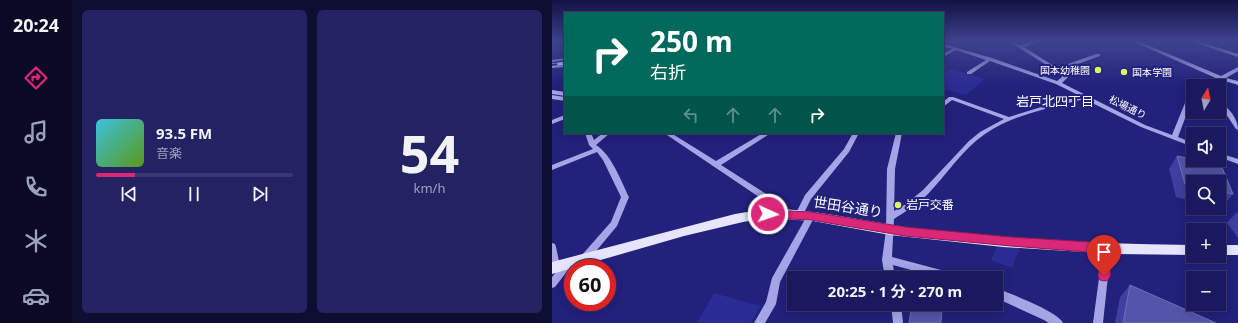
<!DOCTYPE html>
<html lang="ja">
<meta charset="utf-8">
<style>
:root{--surface:#1a195d;--page:#232263;--text:#f1f3f6;--muted:#9fa0bc;--line:#383872;--accent:#db2777}
body{margin:0;font-family:"Noto Sans","Noto Sans JP",sans-serif;background:var(--page);color:var(--text);height:100vh;display:flex;flex-direction:column;font-size:15px;white-space:nowrap}
*{box-sizing:border-box;margin:0}
p{font-size:13px;color:var(--muted)}
.icon{flex:none;width:22px;height:22px;fill:none;stroke:currentColor;stroke-width:2;stroke-linecap:round;stroke-linejoin:round}
.map{position:relative;flex:1;overflow:hidden}
.side{display:flex;flex-direction:column;gap:10px;padding:10px;background:#0e0e33;width:480px}
.side>*{flex:none}
.banner{position:absolute;left:12px;top:12px;width:380px;height:122px;border-radius:0px;box-shadow:0 2px 10px #0003,0 0 0 1px var(--line);background:#00695c;color:#fff;overflow:hidden}
.needle{width:26px;rotate:10deg}
.buttons{position:absolute;left:634px;top:79px;display:grid;gap:8px}
.buttons a{display:grid;place-items:center;width:40px;height:40px;border-radius:0px;background:var(--surface);box-shadow:0 2px 10px #0003,0 0 0 1px var(--line);font-size:20px}
.speed{position:absolute;left:12px;top:259px;display:flex;gap:8px;font-size:20px;font-weight:700;text-align:center}
.speed>*{display:grid;place-content:center;width:52px;height:52px;border-radius:50%;background:var(--surface);box-shadow:0 2px 10px #0003,0 0 0 1px var(--line);line-height:1}
.speed .limit{border:6px solid #d22;background:#fff;color:#111}
.pin{position:absolute;display:grid;place-items:center;width:34px;height:34px;color:#fff;margin:-41px -17px;border-radius:50% 50% 50% 0;rotate:-45deg;box-shadow:0 0 4px #0007}
.pin .icon{rotate:45deg}
.me{position:absolute;width:44px;margin:-22px;rotate:93deg;stroke-linejoin:round;filter:drop-shadow(0 0 3px #0008)}
.turn{display:flex;align-items:center;gap:14px;height:84px;padding:0 20px;font-size:18px}
.turn .icon{width:52px;height:52px;stroke-width:2.5}
.turn b{display:block;font-size:28px;line-height:34px}
.lanes{display:flex;align-items:center;height:38px;padding:0 20px;background:#0003;justify-content:center;gap:20px;direction:ltr}
.lanes .off{opacity:.35}
.side .tile{flex:1;display:flex;flex-direction:column;justify-content:center;gap:6px;min-width:0;padding:0 14px;border-radius:6px;background:var(--page)}
.side .dial{align-items:center;gap:0}
.dial b{font-size:52px;line-height:1}
.song{display:flex;align-items:center;gap:12px}
.cover{width:48px;height:48px;border-radius:6px;background:linear-gradient(135deg,hsl(190 70% 55%),hsl(90 70% 35%))}
.played{height:4px;border-radius:2px;background:linear-gradient(90deg,var(--accent) 20%,var(--line) 20%)}
.keys{display:flex;justify-content:space-around;direction:ltr}
.side .tiles{flex:1;display:grid;gap:10px;grid-template-columns:repeat(2,1fr)}
.trip{position:absolute;left:235px;top:271px;width:216px;height:40px;border-radius:0px;background:var(--surface);box-shadow:0 2px 10px #0003,0 0 0 1px var(--line);font-weight:700;line-height:40px;text-align:center}
main{display:flex;flex:1;min-height:0}
.tab-bar{display:flex;flex-direction:column;width:72px;justify-content:space-around;align-items:center;background:#0a0a25;color:var(--muted)}
.tab-bar .icon{width:28px;height:28px}
.tab-bar .current{color:var(--accent)}
.tab-bar b{font-size:18px;color:var(--text)}
.map>svg:first-child{display:block}
.green{fill:#2b2b94}
.lines{fill:none;stroke-linecap:round;stroke-linejoin:round}
.minor{fill:#a4a4e6;fill-rule:evenodd}
.major{fill:#e7e5fd;fill-rule:evenodd}
.rail-casing{stroke:#fff;stroke-width:3}
.rail{stroke:#22217c;stroke-width:2;stroke-dasharray:5.5;stroke-linecap:butt}
.wall{fill:#3f3fa0}
.building{fill:#5454aa;stroke:#6f6fb8}
.route{fill:#db2777;stroke:#8e194d}
.poi-dot{fill:#dbf365;stroke:#22217c;stroke-width:1.5}
.labels{text-anchor:middle;stroke-width:4;stroke-linejoin:round;paint-order:stroke}
.far-poi-label{font-size:10px;fill:#fff;stroke:#22217c;text-anchor:end}
.far-street-label{font-size:10px;fill:#fff;stroke:#22217c}
.poi-label{font-size:12px;fill:#fff;stroke:#22217c;text-anchor:start}
.neighbourhood-label{font-size:13px;fill:#fff;stroke:#22217c}
.near-street-label{font-size:14px;fill:#fff;stroke:#22217c}
</style>
<main>
<nav class="tab-bar">
<b>20:24</b>
<svg class="icon current" aria-label="directions" viewBox="0 0 24 24"><path d="M12 3l9 9-9 9-9-9zM9 14v-3h6M13 9l2 2-2 2"/></svg>
<svg class="icon" aria-label="music" viewBox="0 0 24 24"><path d="M9 18V5l10-2v13"/><circle cx="6" cy="18" r="3"/><circle cx="16" cy="16" r="3"/></svg>
<svg class="icon" aria-label="phone" viewBox="0 0 24 24"><path d="M5 4h4l2 5-3 2q2 4 5 5l2-3 5 2v4C11 20 4 13 5 4z"/></svg>
<svg class="icon" aria-label="climate" viewBox="0 0 24 24"><path d="M12 3v18M4 7l16 10M4 17L20 7"/></svg>
<svg class="icon" aria-label="car" viewBox="0 0 24 24"><path d="M5 17H2v-5l4-1 3-4h7l3 4 3 1v5h-3M9 17h6M6 11h13"/><circle cx="7" cy="17" r="2"/><circle cx="17" cy="17" r="2"/></svg>
</nav>
<section class="side">
<div class="tiles">
<div class="tile">
<div class="song"><i class="cover"></i><div><b>93.5 FM</b><p>音楽</p></div></div>
<div class="played"></div>
<div class="keys"><svg class="icon" aria-label="previous" viewBox="0 0 24 24"><path d="M18 5L8 12l10 7zM5 5v14"/></svg><svg class="icon" aria-label="pause" viewBox="0 0 24 24"><path d="M8 5v14M16 5v14"/></svg><svg class="icon" aria-label="next" viewBox="0 0 24 24"><path d="M6 5l10 7-10 7zM19 5v14"/></svg></div>
</div>
<div class="tile dial"><b>54</b><p>km/h</p></div>
</div>
</section>
<div class="map">
<svg width="686" height="323" viewBox="0 0 686 323">
<rect width="100%" height="100%" fill="#22217c"/>
<!-- green -->
<g class="green">
<path d="M400,69L433,79L414,95L391,89V74Z"/>
<path d="M446,245L469,246L460,268L439,260Z"/>
<path d="M162,293L208,306L199,323H145Z"/>
</g>
<g class="lines">
<!-- minor -->
<g class="minor">
<path d="M456,41H461L468,45L483,41H490L472,47L505,68L544,54H548V56L509,70L513,72L516,77L510,83L593,125L620,135L633,103L636,101L641,102V106L638,105L626,137L641,143V147L589,127L532,99C499,108 462,114 433,134C410,150 395,174 376,194C366,204 354,211 342,219L340,257L404,274L407,275L409,278H388L341,265L343,278H333L330,260L334,230L335,169L344,133H350L343,169L342,211L354,204L371,190L417,141L428,132L452,119L400,100L391,107V102L397,97H401L457,117L486,108L528,96L504,84L438,61L419,74H415V72L434,60L404,50L391,57V54L400,49L391,46V44L440,58L505,81L510,77L509,74Z"/>
<path d="M580,41H586L669,76L686,67V71L674,78L686,81V85L670,80L667,86H661L666,79Z"/>
<path d="M638,41H645L686,54V57Z"/>
<path d="M13,58V60L0,62V60Z"/>
<path d="M13,65V67L0,68V66Z"/>
<path d="M0,90L13,92V96L0,94Z"/>
<path d="M0,95L13,97V101L0,99Z"/>
<path d="M667,102C677,107 686,119 686,130L684,129L672,111L667,107Z"/>
<path d="M13,115V119L0,124V120Z"/>
<path d="M33,133H39L42,140L51,133H58L44,145C60,155 69,181 77,197L65,226L35,262L32,263L29,262L27,259L29,256L59,222L69,197L51,160L45,152L0,170V165L41,149L37,145Z"/>
<path d="M112,133H119L164,161L211,133H219L169,165L216,195L220,203L218,216L215,217L212,216C209,211 213,205 210,199Z"/>
<path d="M301,133H307L297,152L259,199L250,217L247,218L244,217L243,215L253,195L292,149Z"/>
<path d="M667,153L686,159V164L667,157Z"/>
<path d="M259,213L262,214L263,216L228,282L224,304L213,323H202L214,302L220,278L256,214Z"/>
<path d="M0,243L3,244L4,247L8,266C12,262 13,260 18,262L20,265L3,287L0,288V277L5,271L1,270L0,268Z"/>
<path d="M555,244L558,245L559,248L551,323H541L551,248L552,245Z"/>
<path d="M444,288C457,293 507,312 511,323H497L492,320L444,298Z"/>
<path d="M339,304H349L351,323H341Z"/>
</g>
<!-- major -->
<g class="major">
<path d="M230,209C279,212 326,224 375,230C463,240 552,244 641,245V255L565,254L451,247L338,235L261,221L215,218L191,222L132,236L0,274V262L183,214L207,210Z"/>
<rect x="667" y="245" width="19" height="10"/>
</g>
<defs>
<path id="rail" d="M0,65L13,63"/>
</defs>
<!-- rail casing -->
<use href="#rail" class="rail-casing"/>
<!-- rail -->
<use href="#rail" class="rail"/>
</g>
<!-- wall -->
<g class="wall">
<path d="M625,156L641,159V160H645L669,165L681,194L670,207L667,206V182H641V201L624,197L617,169Z"/>
<path d="M684,213H686V238L675,223Z"/>
<path d="M578,285L664,323H563L568,297Z"/>
</g>
<!-- building -->
<g class="building">
<path d="M625,156L641,159V160H645L669,165L681,194L667,191V182H641V185L633,184Z"/>
<path d="M578,285L664,323H571Z"/>
<path d="M360,304H368L390,308L389,323H357Z"/>
</g>
<!-- sky -->
<linearGradient id="sky" x2="0" y2="1"><stop stop-color="#131244"/><stop offset="0.48" stop-color="#3e438e"/><stop offset="1" stop-color="#3e438e" stop-opacity="0"/></linearGradient>
<rect width="686" height="86" fill="url(#sky)"/>
<!-- route -->
<path class="route" d="M216,210L259,212L353,227L459,237L555,243L559,245L561,248L558,276L556,280L552,281L548,280L546,276L549,253L459,246L353,236L259,220L216,218L212,216L210,214L212,211Z"/>
<!-- markers -->
<g class="poi-dot">
<circle cx="546" cy="70" r="4"/>
<circle cx="572" cy="72" r="4"/>
<circle cx="346" cy="205" r="4"/>
</g>
<g class="labels">
<!-- far-poi labels -->
<g class="far-poi-label">
<text x="538" y="74">国本幼稚園</text>
<text x="580" y="76" text-anchor="start">国本学園</text>
</g>
<!-- far-street labels -->
<g class="far-street-label">
<text transform="translate(576 107) rotate(26)" y="4">松場通り</text>
</g>
<!-- poi labels -->
<g class="poi-label">
<text x="354" y="209">岩戸交番</text>
</g>
<!-- neighbourhood labels -->
<g class="neighbourhood-label">
<text x="503" y="106">岩戸北四丁目</text>
</g>
<!-- near-street labels -->
<g class="near-street-label">
<text transform="translate(296 207) rotate(9)" y="5">世田谷通り</text>
</g>
</g>
</svg>
<div class="buttons">
<a><svg class="needle" viewBox="-14 -14 28 28"><path d="M0-13l5 13h-10z" fill="#e53935"/><path d="M0 13l5-13h-10z" fill="#9fa0bc"/></svg></a>
<a><svg class="icon" aria-label="sound" viewBox="0 0 24 24"><path d="M4 9h4l5-4v14l-5-4H4zM17 9q2 3 0 6"/></svg></a>
<a><svg class="icon" aria-label="search" viewBox="0 0 24 24"><circle cx="10" cy="10" r="6"/><path d="M15 15l6 6"/></svg></a>
<a>+</a>
<a>−</a>
</div>
<div class="speed"><div class="limit">60</div></div>
<div class="pin" style="left:552px;top:276px;background:#d93025"><svg class="icon" aria-label="arrive" viewBox="0 0 24 24"><path d="M6 21V4h12l-3 4 3 4H6"/></svg></div>
<svg class="me" style="left:216px;top:214px" viewBox="-20 -20 40 40"><circle r="17" fill="#db2777" stroke="#fff" stroke-width="3"/><path d="M0-11L8 9 0 5-8 9z" fill="#fff"/></svg>
<div class="trip">20:25 · 1 分 · 270 m</div>
<div class="banner">
<div class="turn"><svg class="icon" aria-label="right" viewBox="0 0 24 24"><path d="M7 20v-9h11M14 6l5 5-5 5"/></svg><div><b>250 m</b>右折</div></div>
<div class="lanes"><svg class="icon off" aria-label="left" viewBox="0 0 24 24"><path d="M17 20v-9H6M10 6l-5 5 5 5"/></svg><svg class="icon off" aria-label="ahead" viewBox="0 0 24 24"><path d="M12 20V5M6 11l6-6 6 6"/></svg><svg class="icon off" aria-label="ahead" viewBox="0 0 24 24"><path d="M12 20V5M6 11l6-6 6 6"/></svg><svg class="icon" aria-label="right" viewBox="0 0 24 24"><path d="M7 20v-9h11M14 6l5 5-5 5"/></svg></div>
</div>
</div>
</main>
